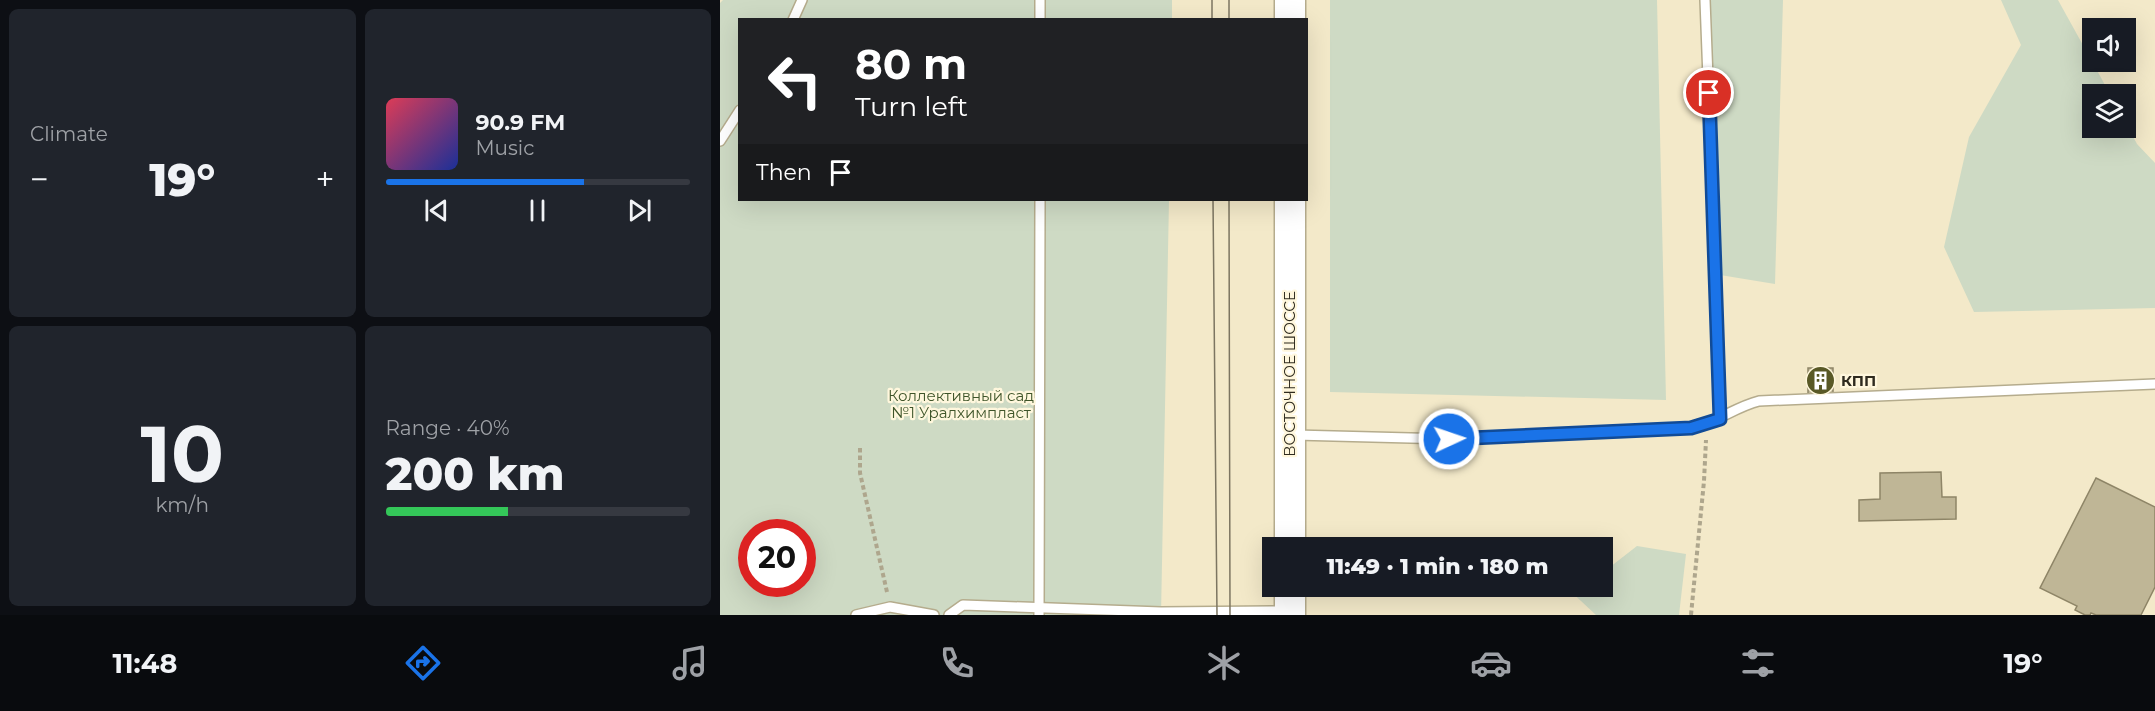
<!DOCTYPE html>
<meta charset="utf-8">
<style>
:root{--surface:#171b24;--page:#20242c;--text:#f1f3f6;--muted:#9ea1a6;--line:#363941;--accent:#1a73e8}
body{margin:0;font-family:Montserrat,sans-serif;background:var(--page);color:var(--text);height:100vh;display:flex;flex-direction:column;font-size:22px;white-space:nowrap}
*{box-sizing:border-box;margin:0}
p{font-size:20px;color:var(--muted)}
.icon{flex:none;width:33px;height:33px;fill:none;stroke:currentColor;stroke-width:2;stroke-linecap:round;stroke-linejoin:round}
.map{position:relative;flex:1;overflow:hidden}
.details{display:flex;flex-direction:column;gap:9px;padding:9px;background:#0d0f14;width:720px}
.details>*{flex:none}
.banner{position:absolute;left:18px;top:18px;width:570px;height:183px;border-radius:0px;box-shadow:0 6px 24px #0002;background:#202124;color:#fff;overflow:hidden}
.tools{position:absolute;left:1362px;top:18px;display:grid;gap:12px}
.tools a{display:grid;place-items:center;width:54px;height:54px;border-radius:0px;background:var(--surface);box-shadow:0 6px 24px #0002;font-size:30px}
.speed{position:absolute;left:18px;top:519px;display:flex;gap:12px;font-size:30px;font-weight:700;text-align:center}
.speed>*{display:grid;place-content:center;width:78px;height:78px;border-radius:50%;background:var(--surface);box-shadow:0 6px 24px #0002;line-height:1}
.speed .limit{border:9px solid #d22;background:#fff;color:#111}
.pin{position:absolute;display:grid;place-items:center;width:51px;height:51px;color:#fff;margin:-26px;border:3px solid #fff;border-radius:50%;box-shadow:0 2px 6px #0007}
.me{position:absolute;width:66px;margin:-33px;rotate:87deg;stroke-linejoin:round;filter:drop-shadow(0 0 4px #0008)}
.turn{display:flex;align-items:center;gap:21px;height:126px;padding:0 18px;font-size:27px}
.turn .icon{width:78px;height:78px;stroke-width:2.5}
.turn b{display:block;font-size:42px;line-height:51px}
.then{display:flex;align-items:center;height:57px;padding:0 18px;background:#0003;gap:12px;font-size:22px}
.big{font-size:45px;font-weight:800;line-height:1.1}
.details .card{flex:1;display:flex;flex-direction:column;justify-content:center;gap:9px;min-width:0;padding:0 21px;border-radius:9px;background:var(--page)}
.details .dial{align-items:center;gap:0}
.dial b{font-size:78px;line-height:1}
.song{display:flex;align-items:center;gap:18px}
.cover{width:72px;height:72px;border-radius:9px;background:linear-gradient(135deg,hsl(350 70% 55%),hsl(230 70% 35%))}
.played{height:6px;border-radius:3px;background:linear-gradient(90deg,var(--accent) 65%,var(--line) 65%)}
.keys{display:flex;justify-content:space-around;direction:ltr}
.heat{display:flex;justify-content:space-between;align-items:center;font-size:33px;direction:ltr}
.charge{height:9px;border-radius:4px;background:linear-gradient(90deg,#34c759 40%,var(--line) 0)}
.details .tiles{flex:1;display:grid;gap:9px;grid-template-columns:repeat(2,1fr)}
.trip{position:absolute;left:542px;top:537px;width:351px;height:60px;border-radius:0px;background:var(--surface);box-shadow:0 6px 24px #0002;font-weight:800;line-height:60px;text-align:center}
.menu{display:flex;height:96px;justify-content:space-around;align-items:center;background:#090b0e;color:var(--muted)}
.menu .icon{width:42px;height:42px}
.menu .on{color:var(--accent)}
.menu b{font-size:27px;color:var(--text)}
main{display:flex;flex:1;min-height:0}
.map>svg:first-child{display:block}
.green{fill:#cedac4;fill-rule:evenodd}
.building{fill:#bfb696;stroke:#8e8567;stroke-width:1.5}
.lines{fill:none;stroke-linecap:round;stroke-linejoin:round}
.lane-casing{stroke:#b5ac8d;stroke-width:12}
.primary-casing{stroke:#b5ac8d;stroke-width:33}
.path{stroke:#aea68d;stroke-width:4;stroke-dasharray:4.5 3;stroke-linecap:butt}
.lane{stroke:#fff;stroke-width:9}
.primary{stroke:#fff;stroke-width:30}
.tram{stroke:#7c7561;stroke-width:1.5}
.route-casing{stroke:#114b97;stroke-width:15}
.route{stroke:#1a73e8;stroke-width:10}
.labels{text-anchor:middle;stroke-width:4.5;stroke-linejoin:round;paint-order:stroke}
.street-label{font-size:15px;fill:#2f2b1f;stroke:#fff7dd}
.poi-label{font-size:15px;font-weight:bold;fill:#2f2b1f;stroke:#fff7dd;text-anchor:start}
.park-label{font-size:15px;fill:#3e5429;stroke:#fff7dd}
</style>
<main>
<section class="details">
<div class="tiles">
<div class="card"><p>Climate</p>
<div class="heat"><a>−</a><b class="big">19°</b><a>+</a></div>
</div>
<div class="card">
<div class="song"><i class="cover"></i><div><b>90.9 FM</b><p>Music</p></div></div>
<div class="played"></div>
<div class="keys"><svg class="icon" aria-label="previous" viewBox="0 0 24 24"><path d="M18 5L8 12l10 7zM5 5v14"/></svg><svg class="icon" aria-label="pause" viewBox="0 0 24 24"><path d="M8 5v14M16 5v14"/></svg><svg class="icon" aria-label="next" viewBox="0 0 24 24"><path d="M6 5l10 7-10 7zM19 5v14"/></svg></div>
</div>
<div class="card dial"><b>10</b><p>km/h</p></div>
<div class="card"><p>Range · 40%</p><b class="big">200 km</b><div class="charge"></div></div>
</div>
</section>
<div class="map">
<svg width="1435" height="615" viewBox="0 0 1435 615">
<rect width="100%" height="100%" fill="#f3e9c9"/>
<!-- green -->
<g class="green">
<path d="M3,0H452V20H20V200H449L441,615H0V3ZM32,532H82V584H32Z"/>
<path d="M610,0H937L946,400L610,392Z"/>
<path d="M990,0H1063L1055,284L994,274Z"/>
<path d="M1281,0H1338L1390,94H1372V128H1406V123L1417,144L1435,163V308L1254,312L1224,247L1249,137L1301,45Z"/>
<path d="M917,546L966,554L959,615H876L846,587L882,586V565L890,567Z"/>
</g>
<!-- building -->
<g class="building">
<rect x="1088" y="368" width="25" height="26"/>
<path d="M1221,472L1222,497H1236V519L1139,521V500L1160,499V473Z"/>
<path d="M1376,478L1435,507V587L1421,615H1376L1371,613L1370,615H1365L1355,610L1357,606L1320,588Z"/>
</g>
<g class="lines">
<defs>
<g id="lane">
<path d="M985,0L1001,419"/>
<path d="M73,20L82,0"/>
<path d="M320,20V0"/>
<path d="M0,141L20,110"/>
<path d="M575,435L729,439L971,428C996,423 1015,407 1039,401L1435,384"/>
<path d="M136,615L170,607L214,615"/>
<path d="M229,615L243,605L441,612L565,611"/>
<path d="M319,615L320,200"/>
</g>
<g id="primary">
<path d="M570,20V0"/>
<path d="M570,200V548"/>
<path d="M570,586V615"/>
</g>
</defs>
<!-- lane casing -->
<use href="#lane" class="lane-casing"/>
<!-- primary casing -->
<use href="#primary" class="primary-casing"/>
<!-- path -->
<g class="path">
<path d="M140,448V473L167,592"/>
<path d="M971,615L984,481L986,440"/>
</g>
<!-- lane -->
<use href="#lane" class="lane"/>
<!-- primary -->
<use href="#primary" class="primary"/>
<!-- tram -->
<g class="tram">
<path d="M509,0V20"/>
<path d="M492,20V0"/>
<path d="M493,200L497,615"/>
<path d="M509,200L510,615"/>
</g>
</g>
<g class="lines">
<defs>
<path id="route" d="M729,439L971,428L1000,419L989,93"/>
</defs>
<!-- route casing -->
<use href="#route" class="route-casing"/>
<!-- route -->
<use href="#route" class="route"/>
</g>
<!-- icons -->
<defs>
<symbol id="building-disc" viewBox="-11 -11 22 22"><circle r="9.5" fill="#595926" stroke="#fff7dd"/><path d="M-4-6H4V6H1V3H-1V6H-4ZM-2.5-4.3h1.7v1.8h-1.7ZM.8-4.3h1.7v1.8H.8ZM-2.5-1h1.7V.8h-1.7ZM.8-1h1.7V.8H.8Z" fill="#fff"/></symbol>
</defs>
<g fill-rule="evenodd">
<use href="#building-disc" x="1084" y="364" width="33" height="33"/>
</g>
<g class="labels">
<!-- street labels -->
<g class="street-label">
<text transform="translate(570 374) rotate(-90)" y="5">ВОСТОЧНОЕ ШОССЕ</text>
</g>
<!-- poi labels -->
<g class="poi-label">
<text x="1121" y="386">КПП</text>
</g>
<!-- park labels -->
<g class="park-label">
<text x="241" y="401">Коллективный сад<tspan x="241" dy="17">№1 Уралхимпласт</tspan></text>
</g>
</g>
</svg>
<div class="tools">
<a><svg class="icon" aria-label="sound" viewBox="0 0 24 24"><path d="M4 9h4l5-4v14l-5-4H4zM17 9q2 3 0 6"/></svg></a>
<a><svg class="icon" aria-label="layers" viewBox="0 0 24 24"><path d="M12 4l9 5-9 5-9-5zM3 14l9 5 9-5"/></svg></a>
</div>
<div class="speed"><div class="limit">20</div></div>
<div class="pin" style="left:989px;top:93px;background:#d93025"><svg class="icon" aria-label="arrive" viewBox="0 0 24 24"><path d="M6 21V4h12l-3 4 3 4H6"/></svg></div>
<svg class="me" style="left:729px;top:439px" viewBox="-20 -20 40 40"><circle r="17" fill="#1a73e8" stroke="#fff" stroke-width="3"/><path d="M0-11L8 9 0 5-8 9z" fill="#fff"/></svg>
<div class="trip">11:49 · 1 min · 180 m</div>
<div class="banner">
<div class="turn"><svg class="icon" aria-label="left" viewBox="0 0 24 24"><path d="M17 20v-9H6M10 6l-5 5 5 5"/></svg><div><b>80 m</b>Turn left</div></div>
<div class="then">Then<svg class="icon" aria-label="arrive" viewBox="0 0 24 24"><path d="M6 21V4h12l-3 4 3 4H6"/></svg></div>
</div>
</div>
</main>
<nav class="menu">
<b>11:48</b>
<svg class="icon on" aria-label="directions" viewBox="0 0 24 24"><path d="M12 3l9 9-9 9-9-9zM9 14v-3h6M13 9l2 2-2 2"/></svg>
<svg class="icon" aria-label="music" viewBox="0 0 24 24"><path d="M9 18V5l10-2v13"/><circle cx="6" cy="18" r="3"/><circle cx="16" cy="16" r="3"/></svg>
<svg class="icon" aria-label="phone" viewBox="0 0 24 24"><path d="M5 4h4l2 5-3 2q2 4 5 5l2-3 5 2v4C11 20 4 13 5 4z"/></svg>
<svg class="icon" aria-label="climate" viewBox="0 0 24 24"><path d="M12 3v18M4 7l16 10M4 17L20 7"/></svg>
<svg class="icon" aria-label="car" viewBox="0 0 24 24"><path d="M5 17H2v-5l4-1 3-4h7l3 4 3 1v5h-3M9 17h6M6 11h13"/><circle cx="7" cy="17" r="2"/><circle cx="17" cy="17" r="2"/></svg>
<svg class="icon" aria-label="filters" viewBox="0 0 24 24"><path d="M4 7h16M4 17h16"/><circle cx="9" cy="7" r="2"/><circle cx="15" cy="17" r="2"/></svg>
<b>19°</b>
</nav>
